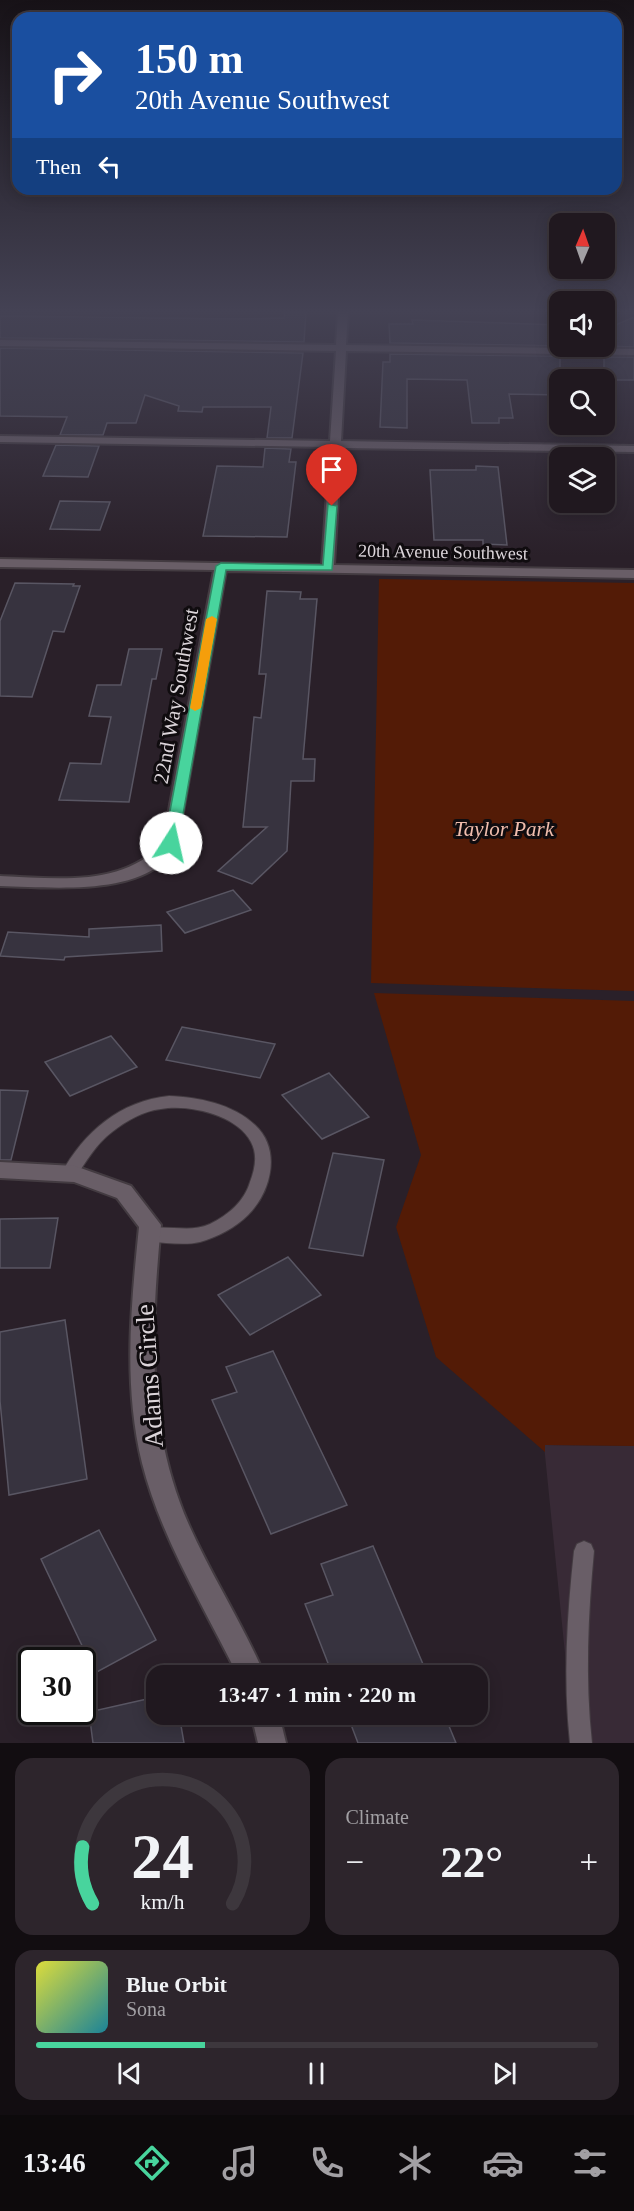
<!DOCTYPE html>
<meta charset="utf-8">
<style>
:root{--surface:#20181f;--page:#2d252c;--text:#f1f3f6;--muted:#a2a0a4;--line:#3d373d;--accent:#48d49d}
body{margin:0;font-family:Georgia,serif;background:var(--page);color:var(--text);height:100vh;display:flex;flex-direction:column;font-size:22px;white-space:nowrap}
*{box-sizing:border-box;margin:0}
p{font-size:20px;color:var(--muted)}
.icon{flex:none;width:33px;height:33px;fill:none;stroke:currentColor;stroke-width:2;stroke-linecap:round;stroke-linejoin:round}
.map{position:relative;height:1743px;overflow:hidden}
.details{display:flex;flex-direction:column;gap:15px;padding:15px;background:#120d11;flex:1}
.details>*{flex:none}
.guide{position:absolute;left:12px;top:12px;width:610px;height:183px;border-radius:18px;box-shadow:0 3px 15px #0003,0 0 0 2px var(--line);background:#1a4fa0;color:#fff;overflow:hidden}
.needle{width:39px;rotate:2deg}
.controls{position:absolute;left:549px;top:213px;display:grid;gap:12px}
.controls a{display:grid;place-items:center;width:66px;height:66px;border-radius:12px;background:var(--surface);box-shadow:0 3px 15px #0003,0 0 0 2px var(--line);font-size:30px}
.speed{position:absolute;left:18px;top:1647px;display:flex;gap:12px;font-size:30px;font-weight:700;text-align:center}
.speed>*{display:grid;place-content:center;width:78px;height:78px;border-radius:50%;background:var(--surface);box-shadow:0 3px 15px #0003,0 0 0 2px var(--line);line-height:1}
.speed .limit{border:3px solid #111;border-radius:9px;background:#fff;color:#111}
.pin{position:absolute;display:grid;place-items:center;width:51px;height:51px;color:#fff;margin:-62px -26px;border-radius:50% 50% 50% 0;rotate:-45deg;box-shadow:0 0 6px #0007}
.pin .icon{rotate:45deg}
.me{position:absolute;width:66px;margin:-33px;rotate:10deg;stroke-linejoin:round;filter:drop-shadow(0 0 4px #0008)}
.turn{display:flex;align-items:center;gap:21px;height:126px;padding:0 24px;font-size:27px}
.turn .icon{width:78px;height:78px;stroke-width:2.5}
.turn b{display:block;font-size:42px;line-height:51px}
.then{display:flex;align-items:center;height:57px;padding:0 24px;background:#0003;gap:12px;font-size:22px}
.big{font-size:45px;font-weight:800;line-height:1.1}
.details .widget{flex:1;display:flex;flex-direction:column;justify-content:center;gap:9px;min-width:0;padding:0 21px;border-radius:18px;background:var(--page)}
.details .dial{align-items:center;gap:0}
.dial svg{height:156px;overflow:visible;fill:none;stroke:var(--line);stroke-width:7;stroke-linecap:round;text-anchor:middle}
.dial text{fill:var(--text);stroke:none}
.song{display:flex;align-items:center;gap:18px}
.cover{width:72px;height:72px;border-radius:9px;background:linear-gradient(135deg,hsl(60 70% 55%),hsl(190 70% 35%))}
.played{height:6px;border-radius:3px;background:linear-gradient(90deg,var(--accent) 30%,var(--line) 30%)}
.keys{display:flex;justify-content:space-around;direction:ltr}
.heat{display:flex;justify-content:space-between;align-items:center;font-size:33px;direction:ltr}
.details .tiles{flex:1;display:grid;gap:15px;grid-template-columns:1fr 1fr}
.widget:last-child{grid-column:span 2}
.trip{position:absolute;left:146px;top:1665px;width:342px;height:60px;border-radius:18px;background:var(--surface);box-shadow:0 3px 15px #0003,0 0 0 2px var(--line);font-weight:800;line-height:60px;text-align:center}
.menu{display:flex;height:96px;justify-content:space-around;align-items:center;background:#0d0a0c;color:var(--muted)}
.menu .icon{width:42px;height:42px}
.menu .on{color:var(--accent)}
.menu b{font-size:27px;color:var(--text)}
.map>svg:first-child{display:block}
.built{fill:#382a36}
.green{fill:#531b06}
.building{fill:#37333f;stroke:#595663;stroke-width:1.5}
.lines{fill:none;stroke-linecap:round;stroke-linejoin:round}
.service-casing{stroke:#433b41;stroke-width:2}
.minor-casing{stroke:#433b41;stroke-width:4}
.service{fill:#695e67;fill-rule:evenodd}
.minor{fill:#695e67;fill-rule:evenodd}
.route{fill:#48d49d;stroke:#2f8a66;stroke-width:1.5}
.slow{fill:#f59e0b}
.labels{text-anchor:middle;stroke-width:6;stroke-linejoin:round;paint-order:stroke}
.far-street-label{font-size:18px;fill:#dcd5da;stroke:#100c0f}
.street-label{font-size:21px;fill:#dcd5da;stroke:#100c0f}
.park-label{font-size:21px;font-style:italic;fill:#f0bdad;stroke:#100c0f}
.near-street-label{font-size:26px;fill:#dcd5da;stroke:#100c0f}
</style>
<div class="map">
<svg width="634" height="1743" viewBox="0 0 634 1743">
<rect width="100%" height="100%" fill="#2a2029"/>
<!-- built -->
<path class="built" d="M544,1445L634,1446V1743H574Z"/>
<!-- green -->
<g class="green">
<path d="M379,579L634,583V991L371,983Z"/>
<path d="M374,993L634,1001V1446L545,1445V1452L436,1357L396,1227L421,1155Z"/>
</g>
<!-- building -->
<g class="building">
<path d="M285,312H306L304,342L0,338V316L239,319L284,318Z"/>
<path d="M634,317V347L604,346V330Z"/>
<path d="M412,320L560,325V346L390,343L389,324H413Z"/>
<path d="M0,348L303,353L292,438H267L271,407H203L202,412L178,411L179,406L145,395L136,423H107L103,435H60L67,417L0,416Z"/>
<path d="M390,354L560,356V395L509,394L513,418H499V423H472L467,380L407,379V428L380,427L383,362H390Z"/>
<rect x="604" y="357" width="30" height="23"/>
<path d="M56,445L99,446L88,477L43,476Z"/>
<path d="M265,448L291,449L289,462H296L287,537L203,536L217,466L263,467Z"/>
<path d="M476,466L498,467L507,545L483,544V540H434L430,470H476Z"/>
<path d="M60,501L110,502L100,530L50,529Z"/>
<path d="M15,583L74,584L73,586H80L64,632L53,631L32,697L0,696V621Z"/>
<path d="M267,591L301,592L300,599H317L303,759H315L314,781H291L287,851L252,884L218,871L267,827H243L254,717L261,718L266,674H259Z"/>
<path d="M129,649H162L156,679H152L129,802L59,800L70,763L101,764L111,717L89,716L97,685H121Z"/>
<path d="M233,890L251,910L185,933L167,912Z"/>
<path d="M161,925L162,951L65,957L64,960L0,956L8,932L89,937V929Z"/>
<path d="M182,1027L275,1044L260,1078L166,1060Z"/>
<path d="M111,1036L137,1067L70,1096L45,1062Z"/>
<path d="M329,1073L369,1117L322,1139L282,1095Z"/>
<path d="M0,1090L28,1091L11,1160H0Z"/>
<path d="M333,1153L384,1160L363,1256L309,1248Z"/>
<path d="M58,1218L50,1268H0V1219Z"/>
<path d="M288,1257L321,1295L250,1335L218,1295Z"/>
<path d="M65,1320L87,1479L9,1495L0,1401V1332Z"/>
<path d="M273,1351L347,1505L271,1534L212,1400L237,1392L226,1367Z"/>
<path d="M99,1530L156,1640L95,1673L41,1559Z"/>
<path d="M373,1546L428,1676H333L305,1604L333,1595L321,1564Z"/>
<path d="M156,1697V1714H179L184,1743H93L89,1712Z"/>
<path d="M347,1714H444L456,1743H358Z"/>
</g>
<g class="lines">
<defs>
<g id="service">
<path d="M169,1096C198,1097 233,1104 255,1125C282,1150 271,1192 248,1215C235,1228 217,1237 200,1242C183,1246 166,1242 149,1242L143,1240L140,1235L143,1230C165,1223 188,1234 210,1224C228,1215 244,1202 250,1182C255,1169 258,1155 251,1142C237,1115 189,1104 161,1109C143,1111 126,1121 112,1132C96,1144 86,1162 75,1178L69,1180L63,1178L61,1174C84,1132 120,1101 169,1096Z"/>
<path d="M584,1541L591,1544L594,1551C588,1615 585,1679 592,1743H570C563,1679 567,1615 574,1551L577,1544Z"/>
</g>
<g id="minor">
<path d="M338,312H348L346,345L634,349V355L346,351L341,441L634,446V452L341,448L334,565L634,570V578L226,571L177,846C172,852 167,859 161,864C123,895 46,887 0,886V876C55,878 124,888 163,842L214,570L0,567V559L322,565L330,447L0,442V436L330,441L336,351L0,346V340L336,345Z"/>
<path d="M0,1162L75,1166L131,1186L161,1225C151,1328 146,1428 189,1525C212,1577 243,1624 265,1676H238C204,1607 161,1538 142,1463C123,1385 131,1305 139,1227L117,1198L74,1182L0,1178Z"/>
<path d="M251,1714H279L286,1743H258Z"/>
</g>
</defs>
<!-- service casing -->
<use href="#service" class="service-casing"/>
<!-- minor casing -->
<use href="#minor" class="minor-casing"/>
<!-- service -->
<use href="#service" class="service"/>
<!-- minor -->
<use href="#minor" class="minor"/>
</g>
<!-- sky -->
<linearGradient id="sky" x2="0" y2="1"><stop stop-color="#171217"/><stop offset="0.56" stop-color="#444254"/><stop offset="1" stop-color="#444254" stop-opacity="0"/></linearGradient>
<rect width="634" height="556" fill="url(#sky)"/>
<!-- route -->
<path class="route" d="M328,504L337,506L332,570H226L178,843L176,846H166L164,843L216,566L221,563L323,565Z"/>
<!-- slow -->
<path class="slow" d="M212,616L217,619L201,708L195,711L190,708L206,619Z"/>
<g class="labels">
<!-- far-street labels -->
<g class="far-street-label">
<text transform="translate(443 552) rotate(1)" y="6">20th Avenue Southwest</text>
</g>
<!-- street labels -->
<g class="street-label">
<text transform="translate(176 696) rotate(-80)" y="7">22nd Way Southwest</text>
</g>
<!-- park labels -->
<g class="park-label">
<text x="504" y="836">Taylor Park</text>
</g>
<!-- near-street labels -->
<g class="near-street-label">
<text transform="translate(149 1376) rotate(-94)" y="9">Adams Circle</text>
</g>
</g>
</svg>
<div class="controls">
<a><svg class="needle" viewBox="-14 -14 28 28"><path d="M0-13l5 13h-10z" fill="#e53935"/><path d="M0 13l5-13h-10z" fill="#a2a0a4"/></svg></a>
<a><svg class="icon" aria-label="sound" viewBox="0 0 24 24"><path d="M4 9h4l5-4v14l-5-4H4zM17 9q2 3 0 6"/></svg></a>
<a><svg class="icon" aria-label="search" viewBox="0 0 24 24"><circle cx="10" cy="10" r="6"/><path d="M15 15l6 6"/></svg></a>
<a><svg class="icon" aria-label="layers" viewBox="0 0 24 24"><path d="M12 4l9 5-9 5-9-5zM3 14l9 5 9-5"/></svg></a>
</div>
<div class="speed"><div class="limit">30</div></div>
<div class="pin" style="left:332px;top:506px;background:#d93025"><svg class="icon" aria-label="arrive" viewBox="0 0 24 24"><path d="M6 21V4h12l-3 4 3 4H6"/></svg></div>
<svg class="me" style="left:171px;top:843px" viewBox="-20 -20 40 40"><circle r="19" fill="#fff"/><path d="M0-13L10 11 0 6-10 11z" fill="#48d49d"/></svg>
<div class="trip">13:47 · 1 min · 220 m</div>
<div class="guide">
<div class="turn"><svg class="icon" aria-label="right" viewBox="0 0 24 24"><path d="M7 20v-9h11M14 6l5 5-5 5"/></svg><div><b>150 m</b>20th Avenue Southwest</div></div>
<div class="then">Then<svg class="icon" aria-label="left" viewBox="0 0 24 24"><path d="M17 20v-9H6M10 6l-5 5 5 5"/></svg></div>
</div>
</div>
<section class="details">
<div class="tiles">
<div class="widget dial"><svg viewBox="0 0 100 80">
<path d="M14 69A42 42 0 1 1 86 69"/>
<path d="M14 69A42 42 0 0 1 9 40" stroke="#48d49d"/>
<text x="50" y="56" font-size="32" font-weight="700">24</text>
<text x="50" y="72" font-size="11">km/h</text>
</svg></div>
<div class="widget"><p>Climate</p>
<div class="heat"><a>−</a><b class="big">22°</b><a>+</a></div>
</div>
<div class="widget">
<div class="song"><i class="cover"></i><div><b>Blue Orbit</b><p>Sona</p></div></div>
<div class="played"></div>
<div class="keys"><svg class="icon" aria-label="previous" viewBox="0 0 24 24"><path d="M18 5L8 12l10 7zM5 5v14"/></svg><svg class="icon" aria-label="pause" viewBox="0 0 24 24"><path d="M8 5v14M16 5v14"/></svg><svg class="icon" aria-label="next" viewBox="0 0 24 24"><path d="M6 5l10 7-10 7zM19 5v14"/></svg></div>
</div>
</div>
</section>
<nav class="menu">
<b>13:46</b>
<svg class="icon on" aria-label="directions" viewBox="0 0 24 24"><path d="M12 3l9 9-9 9-9-9zM9 14v-3h6M13 9l2 2-2 2"/></svg>
<svg class="icon" aria-label="music" viewBox="0 0 24 24"><path d="M9 18V5l10-2v13"/><circle cx="6" cy="18" r="3"/><circle cx="16" cy="16" r="3"/></svg>
<svg class="icon" aria-label="phone" viewBox="0 0 24 24"><path d="M5 4h4l2 5-3 2q2 4 5 5l2-3 5 2v4C11 20 4 13 5 4z"/></svg>
<svg class="icon" aria-label="climate" viewBox="0 0 24 24"><path d="M12 3v18M4 7l16 10M4 17L20 7"/></svg>
<svg class="icon" aria-label="car" viewBox="0 0 24 24"><path d="M5 17H2v-5l4-1 3-4h7l3 4 3 1v5h-3M9 17h6M6 11h13"/><circle cx="7" cy="17" r="2"/><circle cx="17" cy="17" r="2"/></svg>
<svg class="icon" aria-label="filters" viewBox="0 0 24 24"><path d="M4 7h16M4 17h16"/><circle cx="9" cy="7" r="2"/><circle cx="15" cy="17" r="2"/></svg>
</nav>
